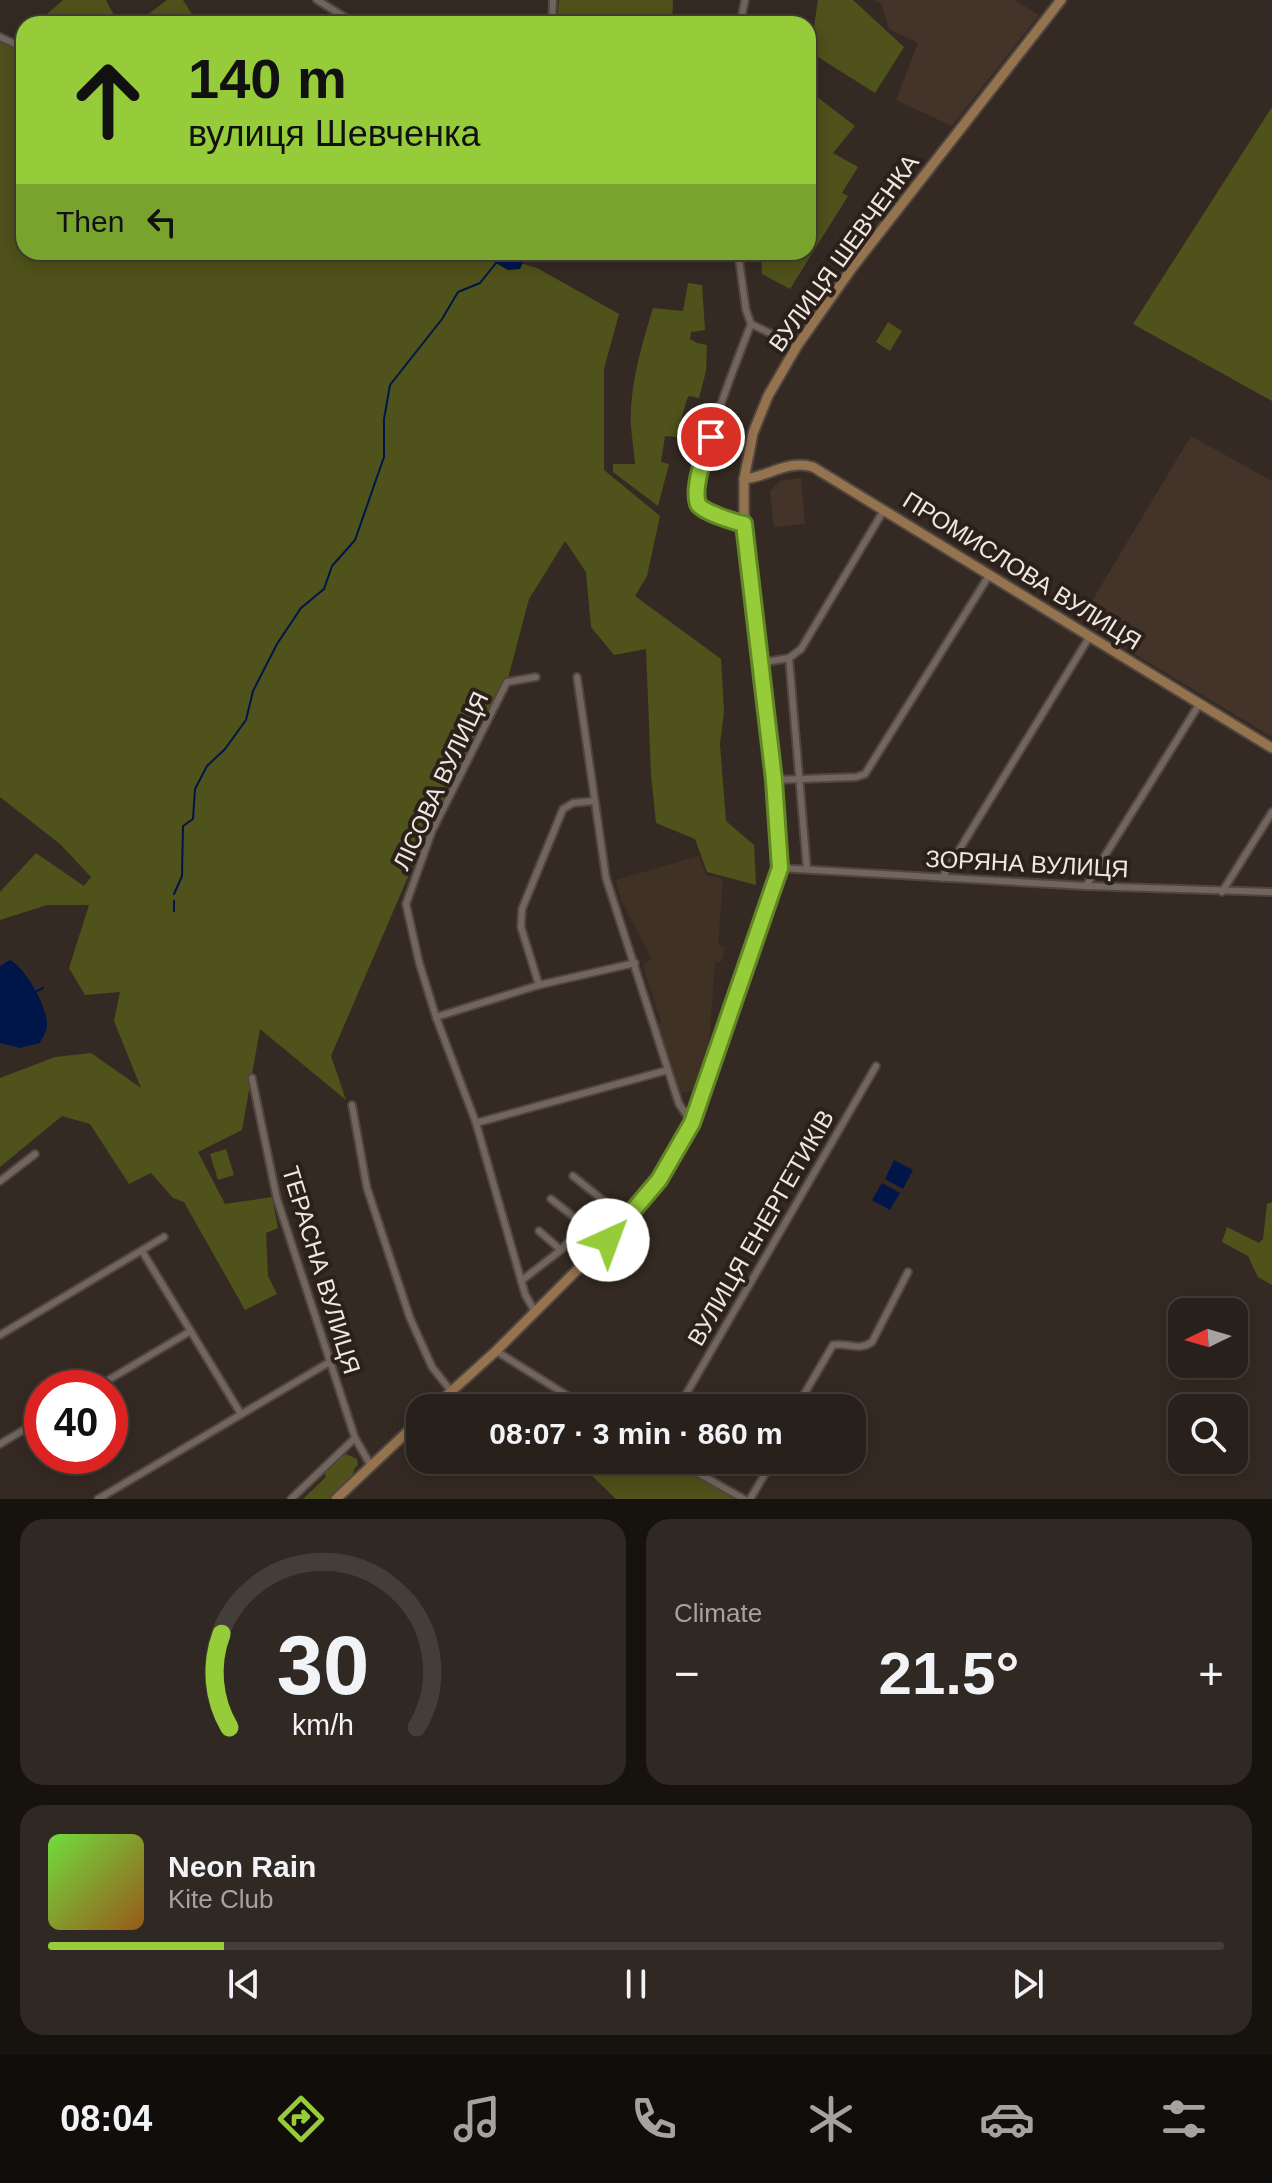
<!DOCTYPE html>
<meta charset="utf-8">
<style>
:root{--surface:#28201a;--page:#302823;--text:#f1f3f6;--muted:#a5a3a2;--line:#443e39;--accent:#96cc39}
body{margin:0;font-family:Arial,sans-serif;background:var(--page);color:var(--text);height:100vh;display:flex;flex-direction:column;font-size:30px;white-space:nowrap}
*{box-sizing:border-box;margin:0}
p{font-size:26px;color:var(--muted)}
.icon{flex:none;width:44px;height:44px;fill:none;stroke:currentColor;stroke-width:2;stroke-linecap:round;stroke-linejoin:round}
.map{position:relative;height:1499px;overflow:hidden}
.drawer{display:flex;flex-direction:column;gap:20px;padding:20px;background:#16120e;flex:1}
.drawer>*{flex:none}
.guide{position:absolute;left:16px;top:16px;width:800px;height:244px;border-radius:24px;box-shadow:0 4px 20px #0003,0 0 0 2px var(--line);background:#96cc39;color:#111;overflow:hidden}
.needle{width:52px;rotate:265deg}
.controls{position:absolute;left:1168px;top:1298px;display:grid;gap:16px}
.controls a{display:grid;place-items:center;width:80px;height:80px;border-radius:16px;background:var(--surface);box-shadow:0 4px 20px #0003,0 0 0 2px var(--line);font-size:40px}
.speed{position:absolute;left:24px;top:1370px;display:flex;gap:16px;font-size:40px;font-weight:700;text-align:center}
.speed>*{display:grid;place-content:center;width:104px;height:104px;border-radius:50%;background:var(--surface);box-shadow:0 4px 20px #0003,0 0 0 2px var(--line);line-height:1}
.speed .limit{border:12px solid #d22;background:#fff;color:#111}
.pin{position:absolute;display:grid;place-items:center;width:68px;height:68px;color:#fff;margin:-34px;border:4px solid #fff;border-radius:50%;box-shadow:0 2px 8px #0007}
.me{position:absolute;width:88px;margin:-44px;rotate:43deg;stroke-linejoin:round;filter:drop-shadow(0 0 6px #0008)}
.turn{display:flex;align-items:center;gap:28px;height:168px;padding:0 40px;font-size:36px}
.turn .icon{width:104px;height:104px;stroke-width:2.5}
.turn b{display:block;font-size:56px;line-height:68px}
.then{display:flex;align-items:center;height:76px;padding:0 40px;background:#0003;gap:16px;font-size:30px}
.big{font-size:60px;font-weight:800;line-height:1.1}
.drawer .widget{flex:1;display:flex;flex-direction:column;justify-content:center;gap:12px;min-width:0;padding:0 28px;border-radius:24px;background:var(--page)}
.drawer .dial{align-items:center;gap:0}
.dial svg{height:208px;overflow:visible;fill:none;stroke:var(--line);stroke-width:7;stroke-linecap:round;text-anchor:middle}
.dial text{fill:var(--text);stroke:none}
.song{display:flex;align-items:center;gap:24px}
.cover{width:96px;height:96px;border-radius:12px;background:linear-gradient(135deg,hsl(100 70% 55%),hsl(30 70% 35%))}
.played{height:8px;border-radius:4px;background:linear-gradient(90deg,var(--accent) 15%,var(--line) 15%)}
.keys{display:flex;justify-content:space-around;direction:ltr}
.heat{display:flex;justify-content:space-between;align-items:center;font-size:44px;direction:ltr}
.drawer .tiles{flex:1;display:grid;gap:20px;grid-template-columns:1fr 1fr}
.widget:last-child{grid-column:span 2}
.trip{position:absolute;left:406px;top:1394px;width:460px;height:80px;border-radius:24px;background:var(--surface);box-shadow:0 4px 20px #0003,0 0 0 2px var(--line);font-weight:800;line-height:80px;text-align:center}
.menu{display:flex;height:128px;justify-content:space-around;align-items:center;background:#100d0a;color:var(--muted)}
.menu .icon{width:56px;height:56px}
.menu .on{color:var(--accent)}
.menu b{font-size:36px;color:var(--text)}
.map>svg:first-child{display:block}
.commercial{fill:#403125}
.built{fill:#433328}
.green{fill:#4f521a}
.water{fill:#001649}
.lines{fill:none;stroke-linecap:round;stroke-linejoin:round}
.stream{stroke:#001649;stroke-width:2}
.street-casing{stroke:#4f463f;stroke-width:10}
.secondary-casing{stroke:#4f463f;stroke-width:13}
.street{stroke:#72655d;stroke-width:6}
.secondary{stroke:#96734f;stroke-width:9}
.route-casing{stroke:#628525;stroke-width:20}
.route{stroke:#96cc39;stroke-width:14}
.labels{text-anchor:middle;stroke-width:8;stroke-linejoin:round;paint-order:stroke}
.street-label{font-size:24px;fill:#eee7e2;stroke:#2b211a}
</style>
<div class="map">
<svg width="1272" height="1499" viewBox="0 0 1272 1499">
<rect width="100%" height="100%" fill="#352a23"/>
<!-- commercial -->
<path class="commercial" d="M699,856L706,875L723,879L718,945L725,948L721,962H715L709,1045L695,1090L679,1093L657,1027L661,1022L643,965L652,959L621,900L616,880Z"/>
<!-- built -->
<g class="built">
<path d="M874,0H1014L1039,15L952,126L896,100L918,43L889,29L882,5Z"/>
<path d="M1191,436L1272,481V737L1080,621Z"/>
<path d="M801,478L805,524L774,527L770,491L780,481Z"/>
</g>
<!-- green -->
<g class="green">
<path d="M63,0H106L114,15L99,24H85L78,14C62,26 63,26 47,14Z"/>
<path d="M167,0H183L195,19L188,24H135Z"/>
<path d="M559,0H673L672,24H557Z"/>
<path d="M818,0H853L904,47L875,93L810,52Z"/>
<path d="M0,41L24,52V252H483L537,268L619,314L604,369V470L660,516L647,576L635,596L721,659L724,712L720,744L726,821L754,845L756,885L707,872L695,839L656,823L651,774L646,649L614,655L591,627L586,572L565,541L529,599L507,682L432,821L331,1056L346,1100L260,1029L242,1130L198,1152L225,1204L272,1197L278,1228L266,1233L268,1276L277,1294L245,1310L184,1202L173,1198L151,1173L129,1184L90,1124L62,1116L0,1167V1078L55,1057L91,1053L141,1088L114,1021L120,992L85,995L69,968L89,905H47L0,920V892L36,853L84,886L91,877L60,844L0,797Z"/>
<path d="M808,90L855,126L833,153L858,167L842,193L848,196L790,289L762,274L761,252H808V168L815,163L808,143Z"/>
<path d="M1272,107V401L1133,324Z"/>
<path d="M688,283L702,285L705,330L691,332L690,339L697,343L707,345L706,371L699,398L689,396L687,399L676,437L665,436L661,462L669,464L658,506L613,472V464H635C634,451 632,439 631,426C629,388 642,344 653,308L683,311Z"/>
<path d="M888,322L902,331L890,351L876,342Z"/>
<path d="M226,1149L234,1175L218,1180L210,1154Z"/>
<path d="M1272,1202V1285L1258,1277L1248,1256L1222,1242L1227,1227L1259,1243L1263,1239L1267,1204Z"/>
<path d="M346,1454L357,1459L358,1465C352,1470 354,1474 350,1481C345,1488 338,1493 332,1499H303L326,1477L324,1471L340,1455Z"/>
<path d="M599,1460H675L744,1499H616L588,1472Z"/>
</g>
<!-- water -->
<g class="water">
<path d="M486,252H523L524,261L520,269L508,270L485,257Z"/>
<path d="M10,960C25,967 48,1008 47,1025C47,1031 42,1038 40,1043L20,1048L0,1043V966Z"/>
<path d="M894,1160L913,1170L903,1189L885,1179Z"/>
<path d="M882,1183L900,1193L890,1210L872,1200Z"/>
</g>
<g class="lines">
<!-- stream -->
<g class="stream">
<path d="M174,894L182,876L183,826L193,819L195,789L207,766L225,749L246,720L253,691L277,644L301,608L324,589L332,566L355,540L384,457V419L390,385L442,319L458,292L480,283L496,263"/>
<path d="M174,911V901"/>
<path d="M35,992L43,988"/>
</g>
<defs>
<g id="street">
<path d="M317,0L356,24"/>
<path d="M552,24L553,0"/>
<path d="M740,24L745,0"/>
<path d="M0,37L24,48"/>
<path d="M738,252L746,310L751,324C740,353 687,483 699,505C703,513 735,522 744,524"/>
<path d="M751,324L797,346"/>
<path d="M789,658L807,869"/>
<path d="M760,663L789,658L801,649L884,510"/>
<path d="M577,677L606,878L679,1104L692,1123"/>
<path d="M774,780L856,777L865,774L990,574"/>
<path d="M780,868L1086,886L1272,892"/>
<path d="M942,878L1090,636"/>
<path d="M1086,886L1200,703"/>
<path d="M1222,892L1272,812"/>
<path d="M539,985L521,927L522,909L563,809L573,803L594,801"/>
<path d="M436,1017L539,985L635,963"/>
<path d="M252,1078L277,1199L355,1438L371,1466"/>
<path d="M352,1105L367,1188L410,1318L432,1367L451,1391"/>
<path d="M476,1123L668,1070"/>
<path d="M0,1181L35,1154"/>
<path d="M551,1199L584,1225"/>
<path d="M539,1231L561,1250"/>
<path d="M142,1251L241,1414"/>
<path d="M521,1281L561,1250L604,1201L573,1176"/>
<path d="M535,1312L525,1294L476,1123L436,1017L419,962L406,904L432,831L507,682L536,677"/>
<path d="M0,1335L164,1237"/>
<path d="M496,1351L587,1408"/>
<path d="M95,1388L189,1332"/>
<path d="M678,1408L876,1066"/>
<path d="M796,1408L833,1345C848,1342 858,1352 872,1342L908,1272"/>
<path d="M0,1444L42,1419"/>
<path d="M675,1460L744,1499"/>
<path d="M98,1499L328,1363"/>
<path d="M291,1499L355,1438"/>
<path d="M750,1499L768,1469L769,1460"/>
</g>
<g id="secondary">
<path d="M744,479C768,477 788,459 813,467L1272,748"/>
<path d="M433,1408L496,1351L623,1224L659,1180L692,1123L780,868L774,780L744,524V479L753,433L768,396L797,346L852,268L1061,0"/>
<path d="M336,1499L420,1420"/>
</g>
</defs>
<!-- street casing -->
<use href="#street" class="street-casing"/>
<!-- secondary casing -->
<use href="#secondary" class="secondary-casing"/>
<!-- street -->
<use href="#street" class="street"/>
<!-- secondary -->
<use href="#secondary" class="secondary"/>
</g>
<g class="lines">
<defs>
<path id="route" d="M608,1240L659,1180L692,1123L780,868L774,780L744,524C735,522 702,512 698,504C692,488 705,453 711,437"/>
</defs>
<!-- route casing -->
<use href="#route" class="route-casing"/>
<!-- route -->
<use href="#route" class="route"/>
</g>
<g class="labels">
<!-- street labels -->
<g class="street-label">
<text transform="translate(844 253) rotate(-54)" y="8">ВУЛИЦЯ ШЕВЧЕНКА</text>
<text transform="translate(1022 571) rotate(32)" y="8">ПРОМИСЛОВА ВУЛИЦЯ</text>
<text transform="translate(441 781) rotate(-65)" y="8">ЛІСОВА ВУЛИЦЯ</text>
<text transform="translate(1027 864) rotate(3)" y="8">ЗОРЯНА ВУЛИЦЯ</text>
<text transform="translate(761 1228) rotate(-60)" y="8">ВУЛИЦЯ ЕНЕРГЕТИКІВ</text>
<text transform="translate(321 1270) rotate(73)" y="8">ТЕРАСНА ВУЛИЦЯ</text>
</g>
</g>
</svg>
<div class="controls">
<a><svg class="needle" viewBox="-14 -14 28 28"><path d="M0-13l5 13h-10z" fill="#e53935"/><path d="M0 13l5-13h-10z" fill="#a5a3a2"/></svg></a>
<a><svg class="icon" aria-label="search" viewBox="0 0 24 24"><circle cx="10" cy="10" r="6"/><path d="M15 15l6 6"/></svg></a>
</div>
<div class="speed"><div class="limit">40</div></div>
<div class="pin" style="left:711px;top:437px;background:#d93025"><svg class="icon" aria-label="arrive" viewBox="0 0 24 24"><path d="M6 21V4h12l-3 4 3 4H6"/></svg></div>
<svg class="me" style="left:608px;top:1240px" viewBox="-20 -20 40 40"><circle r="19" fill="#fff"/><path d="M0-13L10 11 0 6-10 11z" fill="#96cc39"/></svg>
<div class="trip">08:07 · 3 min · 860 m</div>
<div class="guide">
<div class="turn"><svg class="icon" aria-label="ahead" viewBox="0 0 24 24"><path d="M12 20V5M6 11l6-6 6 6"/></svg><div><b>140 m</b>вулиця Шевченка</div></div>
<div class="then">Then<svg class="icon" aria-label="left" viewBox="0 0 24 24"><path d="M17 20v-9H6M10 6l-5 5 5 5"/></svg></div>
</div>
</div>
<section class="drawer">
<div class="tiles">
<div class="widget dial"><svg viewBox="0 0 100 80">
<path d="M14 69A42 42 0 1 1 86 69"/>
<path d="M14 69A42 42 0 0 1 11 33" stroke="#96cc39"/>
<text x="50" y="56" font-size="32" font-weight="700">30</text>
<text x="50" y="72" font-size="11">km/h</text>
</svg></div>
<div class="widget"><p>Climate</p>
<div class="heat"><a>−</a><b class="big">21.5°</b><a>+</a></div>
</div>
<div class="widget">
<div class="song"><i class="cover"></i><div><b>Neon Rain</b><p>Kite Club</p></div></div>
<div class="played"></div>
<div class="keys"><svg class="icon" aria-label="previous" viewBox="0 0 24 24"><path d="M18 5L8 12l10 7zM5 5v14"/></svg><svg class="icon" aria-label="pause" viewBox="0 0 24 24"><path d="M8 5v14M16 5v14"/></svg><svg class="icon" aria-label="next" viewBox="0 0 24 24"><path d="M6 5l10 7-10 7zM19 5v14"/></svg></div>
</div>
</div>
</section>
<nav class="menu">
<b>08:04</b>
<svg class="icon on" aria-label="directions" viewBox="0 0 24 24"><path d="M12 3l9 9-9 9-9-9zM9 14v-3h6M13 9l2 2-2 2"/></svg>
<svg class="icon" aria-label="music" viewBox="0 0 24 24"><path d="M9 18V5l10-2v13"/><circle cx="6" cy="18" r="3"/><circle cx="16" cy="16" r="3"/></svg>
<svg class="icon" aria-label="phone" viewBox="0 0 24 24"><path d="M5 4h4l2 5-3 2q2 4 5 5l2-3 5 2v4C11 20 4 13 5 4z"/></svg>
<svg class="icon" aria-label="climate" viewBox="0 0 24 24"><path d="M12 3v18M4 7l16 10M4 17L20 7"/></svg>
<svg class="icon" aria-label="car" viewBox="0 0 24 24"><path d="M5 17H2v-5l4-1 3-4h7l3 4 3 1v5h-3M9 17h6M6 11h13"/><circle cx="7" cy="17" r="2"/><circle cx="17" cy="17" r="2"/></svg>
<svg class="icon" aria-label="filters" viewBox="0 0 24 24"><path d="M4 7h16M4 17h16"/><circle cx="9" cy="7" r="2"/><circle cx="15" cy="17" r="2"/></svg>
</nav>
